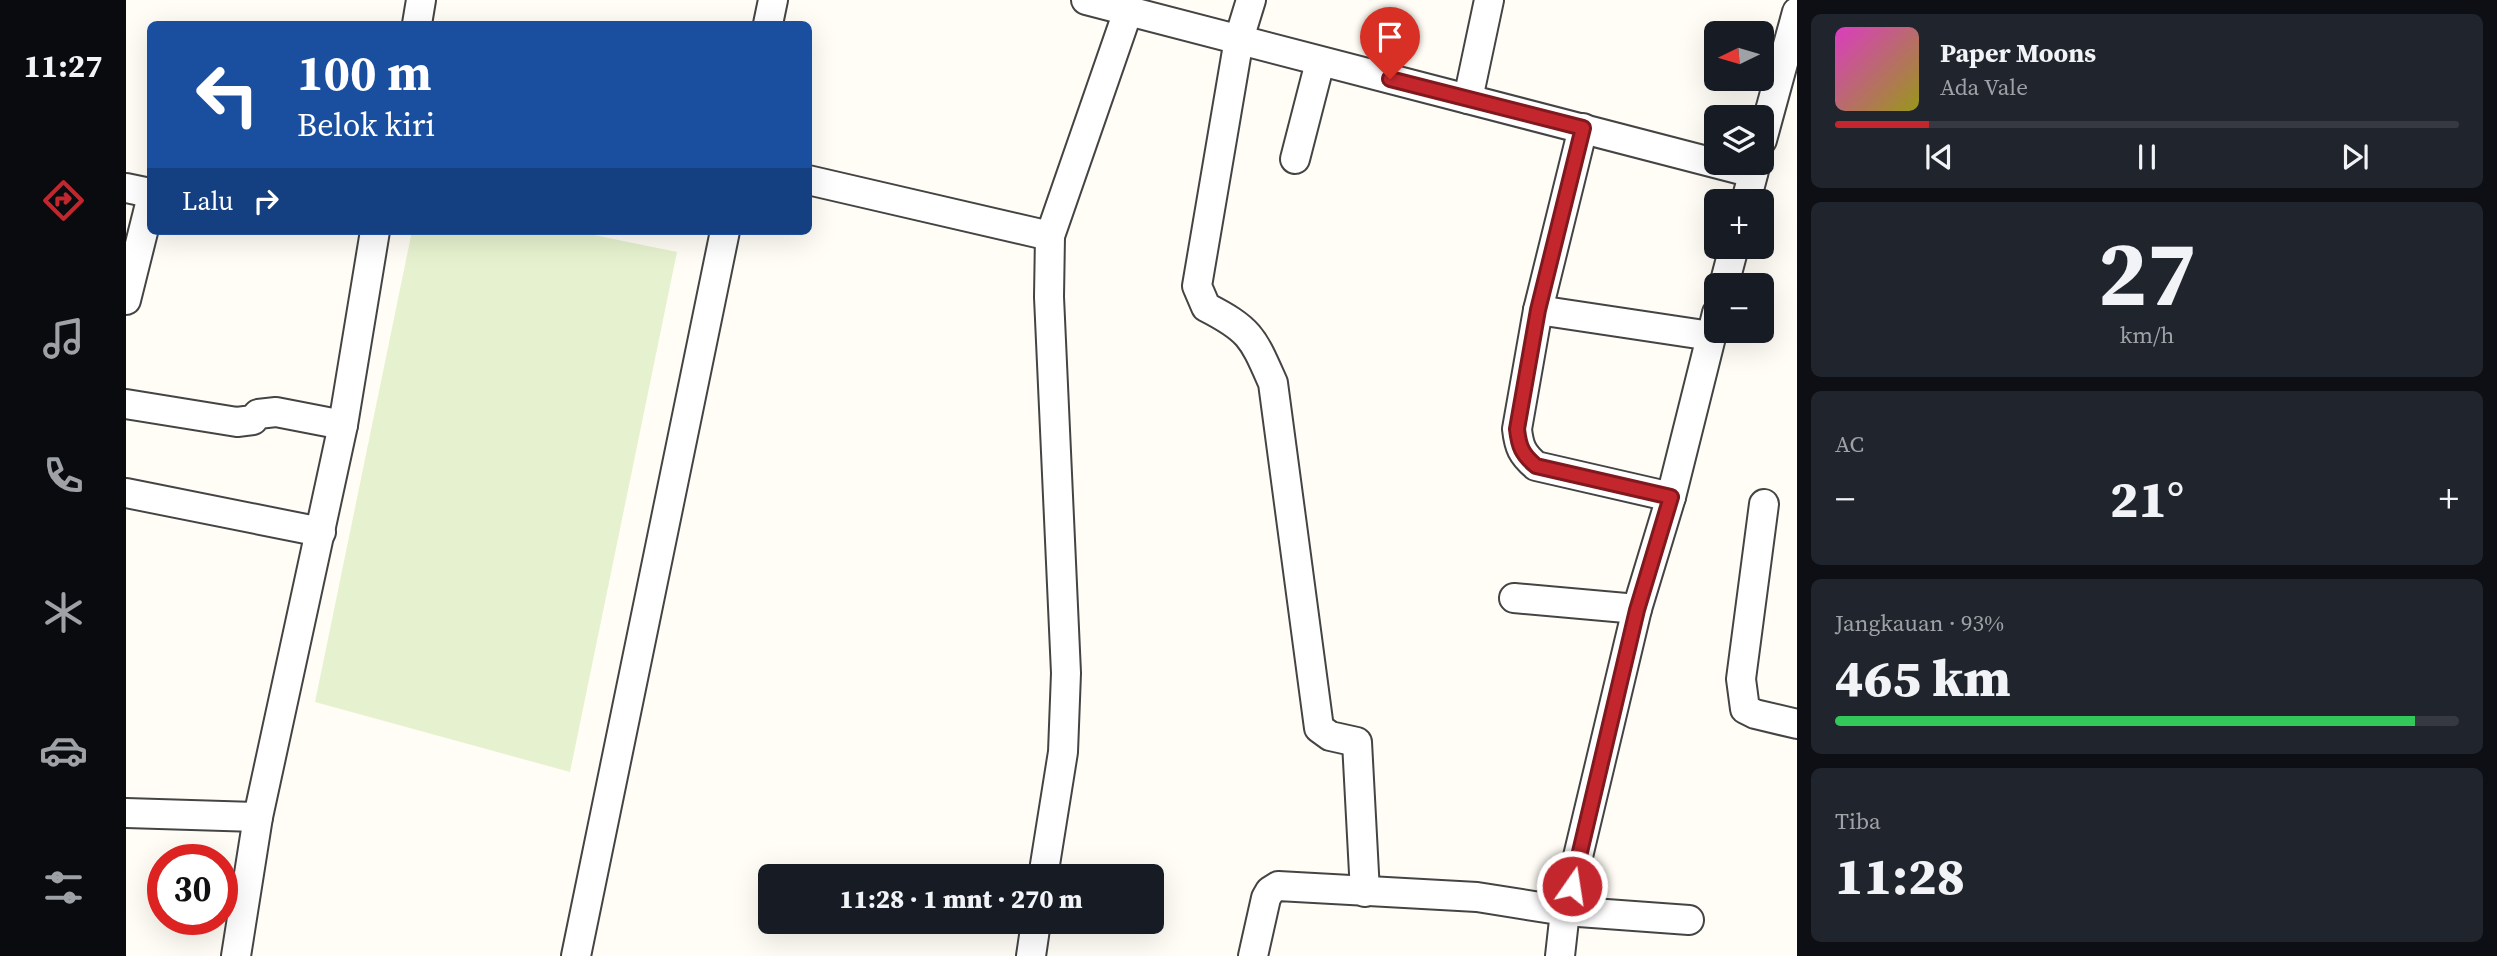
<!DOCTYPE html>
<html lang="id">
<meta charset="utf-8">
<style>
:root{--surface:#171b24;--page:#20242c;--text:#f1f3f6;--muted:#9ea1a6;--line:#363941;--accent:#c4262e}
body{margin:0;font-family:"Source Serif 4",serif;background:var(--page);color:var(--text);height:100vh;display:flex;flex-direction:column;font-size:26px;white-space:nowrap}
*{box-sizing:border-box;margin:0}
p{font-size:23px;color:var(--muted)}
.icon{flex:none;width:38px;height:38px;fill:none;stroke:currentColor;stroke-width:2;stroke-linecap:round;stroke-linejoin:round}
.map{position:relative;flex:1;overflow:hidden}
.details{display:flex;flex-direction:column;gap:14px;padding:14px;background:#0d0f14;width:700px}
.details>*{flex:none}
.hud{position:absolute;left:21px;top:21px;width:665px;height:214px;border-radius:10px;box-shadow:0 7px 28px #0002;background:#1a4fa0;color:#fff;overflow:hidden}
.needle{width:46px;rotate:265deg}
.buttons{position:absolute;left:1578px;top:21px;display:grid;gap:14px}
.buttons a{display:grid;place-items:center;width:70px;height:70px;border-radius:10px;background:var(--surface);box-shadow:0 7px 28px #0002;font-size:35px}
.speed{position:absolute;left:21px;top:844px;display:flex;gap:14px;font-size:35px;font-weight:700;text-align:center}
.speed>*{display:grid;place-content:center;width:91px;height:91px;border-radius:50%;background:var(--surface);box-shadow:0 7px 28px #0002;line-height:1}
.speed .limit{border:10px solid #d22;background:#fff;color:#111}
.pin{position:absolute;display:grid;place-items:center;width:60px;height:60px;color:#fff;margin:-72px -30px;border-radius:50% 50% 50% 0;rotate:-45deg;box-shadow:0 0 7px #0007}
.pin .icon{rotate:45deg}
.me{position:absolute;width:77px;margin:-38px;rotate:13deg;stroke-linejoin:round;filter:drop-shadow(0 0 5px #0008)}
.turn{display:flex;align-items:center;gap:24px;height:147px;padding:0 35px;font-size:32px}
.turn .icon{width:91px;height:91px;stroke-width:2.5}
.turn b{display:block;font-size:49px;line-height:60px}
.then{display:flex;align-items:center;height:66px;padding:0 35px;background:#0003;gap:14px;font-size:26px}
.big{font-size:52px;font-weight:800;line-height:1.1}
.details .widget{flex:1;display:flex;flex-direction:column;justify-content:center;gap:10px;min-width:0;padding:0 24px;border-radius:10px;background:var(--page)}
.details .dial{align-items:center;gap:0}
.dial b{font-size:91px;line-height:1}
.song{display:flex;align-items:center;gap:21px}
.cover{width:84px;height:84px;border-radius:10px;background:linear-gradient(135deg,hsl(310 70% 55%),hsl(60 70% 35%))}
.played{height:7px;border-radius:4px;background:linear-gradient(90deg,var(--accent) 15%,var(--line) 15%)}
.keys{display:flex;justify-content:space-around;direction:ltr}
.heat{display:flex;justify-content:space-between;align-items:center;font-size:38px;direction:ltr}
.charge{height:10px;border-radius:5px;background:linear-gradient(90deg,#34c759 93%,var(--line) 0)}
.trip{position:absolute;left:632px;top:864px;width:406px;height:70px;border-radius:10px;background:var(--surface);box-shadow:0 7px 28px #0002;font-weight:800;line-height:70px;text-align:center}
main{display:flex;flex:1;min-height:0}
.tabs{display:flex;flex-direction:column;width:126px;justify-content:space-around;align-items:center;background:#090b0e;color:var(--muted)}
.tabs .icon{width:49px;height:49px}
.tabs .current{color:var(--accent)}
.tabs b{font-size:32px;color:var(--text)}
.map>svg:first-child{display:block}
.pitch{fill:#e6f2cf}
.lines{fill:none;stroke-linecap:round;stroke-linejoin:round}
.street-casing{stroke:#444;stroke-width:32}
.street{stroke:#fff;stroke-width:28}
.route-casing{stroke:#7f191e;stroke-width:18}
.route{stroke:#c4262e;stroke-width:12}
</style>
<main>
<nav class="tabs">
<b>11:27</b>
<svg class="icon current" aria-label="directions" viewBox="0 0 24 24"><path d="M12 3l9 9-9 9-9-9zM9 14v-3h6M13 9l2 2-2 2"/></svg>
<svg class="icon" aria-label="music" viewBox="0 0 24 24"><path d="M9 18V5l10-2v13"/><circle cx="6" cy="18" r="3"/><circle cx="16" cy="16" r="3"/></svg>
<svg class="icon" aria-label="phone" viewBox="0 0 24 24"><path d="M5 4h4l2 5-3 2q2 4 5 5l2-3 5 2v4C11 20 4 13 5 4z"/></svg>
<svg class="icon" aria-label="climate" viewBox="0 0 24 24"><path d="M12 3v18M4 7l16 10M4 17L20 7"/></svg>
<svg class="icon" aria-label="car" viewBox="0 0 24 24"><path d="M5 17H2v-5l4-1 3-4h7l3 4 3 1v5h-3M9 17h6M6 11h13"/><circle cx="7" cy="17" r="2"/><circle cx="17" cy="17" r="2"/></svg>
<svg class="icon" aria-label="filters" viewBox="0 0 24 24"><path d="M4 7h16M4 17h16"/><circle cx="9" cy="7" r="2"/><circle cx="15" cy="17" r="2"/></svg>
</nav>
<div class="map">
<svg width="1671" height="956" viewBox="0 0 1671 956">
<rect width="100%" height="100%" fill="#fffdf5"/>
<!-- pitch -->
<path class="pitch" d="M286,231H448L551,252L444,772L189,702Z"/>
<g class="lines">
<defs>
<g id="street">
<path d="M960,0L1627,173"/>
<path d="M1125,0L1113,39L1071,286L1080,307C1125,330 1127,338 1147,383L1193,728L1204,736L1231,742L1239,892"/>
<path d="M291,24L295,0"/>
<path d="M642,24L647,0"/>
<path d="M1342,99L1363,0"/>
<path d="M1457,128L1412,310L1391,429C1393,447 1396,454 1410,466L1545,497"/>
<path d="M1636,140L1671,12"/>
<path d="M1169,159L1194,62"/>
<path d="M682,180L924,236"/>
<path d="M0,188L24,193"/>
<path d="M1620,201L1630,163"/>
<path d="M1598,285L1608,247"/>
<path d="M0,300L24,204"/>
<path d="M1412,310L1585,336"/>
<path d="M0,404L111,422L127,420L132,414L150,412L217,425"/>
<path d="M0,493L195,532"/>
<path d="M1638,504L1615,679L1619,709L1629,714L1671,724"/>
<path d="M1388,598L1511,609"/>
<path d="M0,813L132,817"/>
<path d="M917,877L937,752L940,673L923,297L924,236L1002,11"/>
<path d="M110,956L132,817L217,425L249,231"/>
<path d="M450,956L599,231"/>
<path d="M905,956L910,922"/>
<path d="M1127,956L1140,898L1144,891L1152,886L1351,897L1439,911L1563,920"/>
<path d="M1434,956L1439,911L1511,609L1545,497L1591,313"/>
</g>
</defs>
<!-- street casing -->
<use href="#street" class="street-casing"/>
<!-- street -->
<use href="#street" class="street"/>
</g>
<g class="lines">
<defs>
<path id="route" d="M1264,79L1457,128L1412,310L1391,429C1393,447 1396,454 1410,466L1545,497L1511,610L1446,886"/>
</defs>
<!-- route casing -->
<use href="#route" class="route-casing"/>
<!-- route -->
<use href="#route" class="route"/>
</g>
</svg>
<div class="buttons">
<a><svg class="needle" viewBox="-14 -14 28 28"><path d="M0-13l5 13h-10z" fill="#e53935"/><path d="M0 13l5-13h-10z" fill="#9ea1a6"/></svg></a>
<a><svg class="icon" aria-label="layers" viewBox="0 0 24 24"><path d="M12 4l9 5-9 5-9-5zM3 14l9 5 9-5"/></svg></a>
<a>+</a>
<a>−</a>
</div>
<div class="speed"><div class="limit">30</div></div>
<div class="pin" style="left:1264px;top:79px;background:#d93025"><svg class="icon" aria-label="arrive" viewBox="0 0 24 24"><path d="M6 21V4h12l-3 4 3 4H6"/></svg></div>
<svg class="me" style="left:1446px;top:886px" viewBox="-20 -20 40 40"><circle r="17" fill="#c4262e" stroke="#fff" stroke-width="3"/><path d="M0-11L8 9 0 5-8 9z" fill="#fff"/></svg>
<div class="trip">11:28 · 1 mnt · 270 m</div>
<div class="hud">
<div class="turn"><svg class="icon" aria-label="left" viewBox="0 0 24 24"><path d="M17 20v-9H6M10 6l-5 5 5 5"/></svg><div><b>100 m</b>Belok kiri</div></div>
<div class="then">Lalu<svg class="icon" aria-label="right" viewBox="0 0 24 24"><path d="M7 20v-9h11M14 6l5 5-5 5"/></svg></div>
</div>
</div>
<section class="details">
<div class="widget">
<div class="song"><i class="cover"></i><div><b>Paper Moons</b><p>Ada Vale</p></div></div>
<div class="played"></div>
<div class="keys"><svg class="icon" aria-label="previous" viewBox="0 0 24 24"><path d="M18 5L8 12l10 7zM5 5v14"/></svg><svg class="icon" aria-label="pause" viewBox="0 0 24 24"><path d="M8 5v14M16 5v14"/></svg><svg class="icon" aria-label="next" viewBox="0 0 24 24"><path d="M6 5l10 7-10 7zM19 5v14"/></svg></div>
</div>
<div class="widget dial"><b>27</b><p>km/h</p></div>
<div class="widget"><p>AC</p>
<div class="heat"><a>−</a><b class="big">21°</b><a>+</a></div>
</div>
<div class="widget"><p>Jangkauan · 93%</p><b class="big">465 km</b><div class="charge"></div></div>
<div class="widget"><p>Tiba</p><b class="big">11:28</b></div>
</section>
</main>
